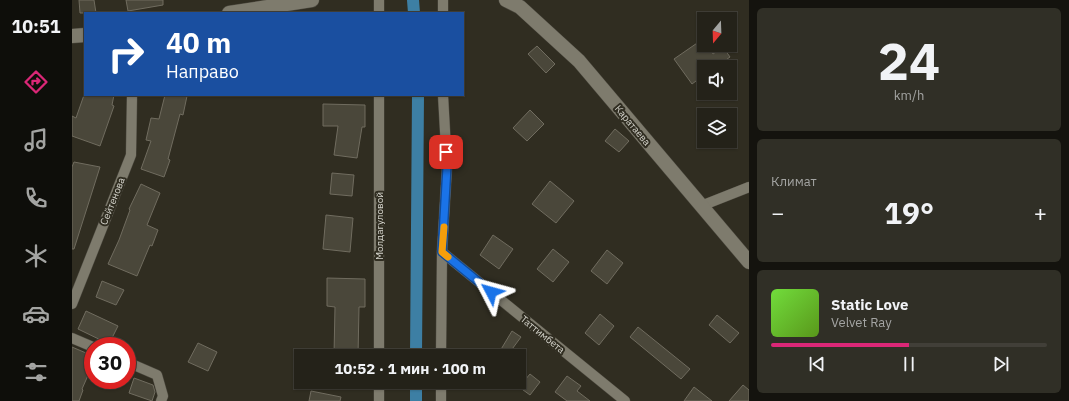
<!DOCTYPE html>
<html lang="ru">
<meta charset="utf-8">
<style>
:root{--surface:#242219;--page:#302f26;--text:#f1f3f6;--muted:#a3a4a2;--line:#413f38;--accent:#db2777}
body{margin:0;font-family:"IBM Plex Sans",sans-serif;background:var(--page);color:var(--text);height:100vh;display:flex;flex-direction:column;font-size:15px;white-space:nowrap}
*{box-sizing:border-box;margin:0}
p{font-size:13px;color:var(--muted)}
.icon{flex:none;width:22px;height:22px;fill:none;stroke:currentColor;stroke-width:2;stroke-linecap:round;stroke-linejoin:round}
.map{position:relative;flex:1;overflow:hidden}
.details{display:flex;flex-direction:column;gap:8px;padding:8px;background:#14130e;width:320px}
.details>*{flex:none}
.guide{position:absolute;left:12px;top:12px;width:380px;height:84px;border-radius:0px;box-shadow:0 1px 3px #0004,0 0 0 1px var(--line);background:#1a4fa0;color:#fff;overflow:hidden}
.needle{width:26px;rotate:199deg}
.tools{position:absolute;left:625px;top:12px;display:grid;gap:8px}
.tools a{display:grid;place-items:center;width:40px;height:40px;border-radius:0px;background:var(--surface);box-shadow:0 1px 3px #0004,0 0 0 1px var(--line);font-size:20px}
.speed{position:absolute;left:12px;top:337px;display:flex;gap:8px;font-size:20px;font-weight:700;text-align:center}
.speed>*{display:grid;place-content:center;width:52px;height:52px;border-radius:50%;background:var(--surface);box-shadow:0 1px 3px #0004,0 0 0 1px var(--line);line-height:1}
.speed .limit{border:6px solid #d22;background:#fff;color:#111}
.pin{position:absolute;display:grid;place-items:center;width:34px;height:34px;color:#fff;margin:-17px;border-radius:8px;box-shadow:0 2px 6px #0006}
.me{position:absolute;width:44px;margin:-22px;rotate:309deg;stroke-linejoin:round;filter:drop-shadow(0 0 3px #0008)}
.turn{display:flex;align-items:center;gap:14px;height:84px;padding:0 16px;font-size:18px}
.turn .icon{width:52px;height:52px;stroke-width:2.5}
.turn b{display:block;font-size:28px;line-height:34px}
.big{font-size:30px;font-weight:800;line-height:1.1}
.details .widget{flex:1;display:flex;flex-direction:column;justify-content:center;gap:6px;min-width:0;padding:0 14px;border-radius:6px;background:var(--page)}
.details .dial{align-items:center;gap:0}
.dial b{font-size:52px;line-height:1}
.song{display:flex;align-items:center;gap:12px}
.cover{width:48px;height:48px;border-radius:6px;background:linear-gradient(135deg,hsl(100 70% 55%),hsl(90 70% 35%))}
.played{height:4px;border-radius:2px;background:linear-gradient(90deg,var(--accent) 50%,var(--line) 50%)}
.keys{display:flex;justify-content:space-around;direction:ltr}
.heat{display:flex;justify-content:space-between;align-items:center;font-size:22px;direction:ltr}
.trip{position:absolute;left:222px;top:349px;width:232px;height:40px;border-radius:0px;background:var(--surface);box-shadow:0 1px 3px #0004,0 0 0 1px var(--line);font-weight:800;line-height:40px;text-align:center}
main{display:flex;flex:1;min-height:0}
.tab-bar{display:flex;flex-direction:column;width:72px;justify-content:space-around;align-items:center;background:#0e0e0a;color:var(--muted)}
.tab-bar .icon{width:28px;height:28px}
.tab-bar .on{color:var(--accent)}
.tab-bar b{font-size:18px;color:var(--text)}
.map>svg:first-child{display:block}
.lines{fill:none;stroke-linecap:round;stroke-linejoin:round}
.canal{stroke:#3d7fa4;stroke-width:12}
.building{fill:#4a473a;stroke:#706c5f}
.street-casing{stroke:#4d4a40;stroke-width:11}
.secondary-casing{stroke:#4d4a40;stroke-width:15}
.street{stroke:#7e7b6d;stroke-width:10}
.secondary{stroke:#7e7b6d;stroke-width:14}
.route-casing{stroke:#114b97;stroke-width:10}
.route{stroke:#1a73e8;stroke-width:7}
.slow{stroke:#f59e0b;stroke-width:7}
.labels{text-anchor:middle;stroke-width:4;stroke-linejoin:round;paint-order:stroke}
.street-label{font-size:10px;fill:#d5d4cc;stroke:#302d21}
</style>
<main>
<nav class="tab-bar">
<b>10:51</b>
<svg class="icon on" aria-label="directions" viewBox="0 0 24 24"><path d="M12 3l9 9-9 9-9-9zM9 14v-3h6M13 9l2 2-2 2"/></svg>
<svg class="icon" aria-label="music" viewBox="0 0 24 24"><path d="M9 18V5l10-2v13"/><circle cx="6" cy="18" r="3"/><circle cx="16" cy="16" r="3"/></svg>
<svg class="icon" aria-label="phone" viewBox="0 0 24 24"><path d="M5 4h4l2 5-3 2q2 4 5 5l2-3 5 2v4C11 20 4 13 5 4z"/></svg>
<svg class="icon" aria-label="climate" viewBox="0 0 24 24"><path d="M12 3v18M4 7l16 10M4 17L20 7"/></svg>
<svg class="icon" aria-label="car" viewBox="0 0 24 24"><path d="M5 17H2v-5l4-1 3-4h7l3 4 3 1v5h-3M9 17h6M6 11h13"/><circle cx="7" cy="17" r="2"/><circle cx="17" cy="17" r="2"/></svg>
<svg class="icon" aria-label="filters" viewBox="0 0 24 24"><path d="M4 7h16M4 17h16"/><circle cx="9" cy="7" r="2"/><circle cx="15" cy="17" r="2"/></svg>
</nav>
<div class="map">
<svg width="677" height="401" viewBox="0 0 677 401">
<rect width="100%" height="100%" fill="#302d21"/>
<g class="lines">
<!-- canal -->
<g class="canal">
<path d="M341,0L342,13"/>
<path d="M344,356L346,95"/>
<path d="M344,401V382"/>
</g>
</g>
<!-- building -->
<g class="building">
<path d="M7,0H22L24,13H8Z"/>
<path d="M54,0H91V5L56,11Z"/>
<path d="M631,39L632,45H635L641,54L651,47L658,57L644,67H632V75L620,84L602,59Z"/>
<path d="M465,46L483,64L474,73L456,54Z"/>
<path d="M12,95H42L40,105L42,106L28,146L0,136V116L4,118Z"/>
<path d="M93,95L115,96L111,115L108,114L96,159L98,160L92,177L69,169L79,141L74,140L79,118L87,119Z"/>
<path d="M251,104L293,105V127H290L285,158L262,155L266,126H251Z"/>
<path d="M458,110L472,124L455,141L441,128Z"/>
<path d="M543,129L557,141L547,152L533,141Z"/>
<path d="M2,162L28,167L2,249H0V167Z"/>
<path d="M260,173L282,175L280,196L258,194Z"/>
<path d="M478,181L502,201L484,223L460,204Z"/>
<path d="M69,184L88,193L75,225L86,230L80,246L78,245L65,276L36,264L47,240L58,210L57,209Z"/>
<path d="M254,215L281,218L278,252L251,249Z"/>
<path d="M421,235L441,249L427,269L408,255Z"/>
<path d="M481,249L497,262L481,282L465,269Z"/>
<path d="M535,250L551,263L535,284L519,271Z"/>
<path d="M255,278L293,279V307H287L286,356L262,355L263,307L255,306Z"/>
<path d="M30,281L52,290L44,305L24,297Z"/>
<path d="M14,311L46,326L37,344L6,329Z"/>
<path d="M528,314L542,326L527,345L513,333Z"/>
<path d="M645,315L667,333L658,343L637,325Z"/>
<path d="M566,327L618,369L609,379L558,337Z"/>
<path d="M440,331L449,337L435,356L428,351Z"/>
<path d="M126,343L145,352L136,371L116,362Z"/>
<path d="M0,347L21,356V364L10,389L11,390L7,401H0Z"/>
<path d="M458,374L468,382L458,395L447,387Z"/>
<path d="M495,376L509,386L505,391L518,401H495L483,392Z"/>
<path d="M62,378L81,385L83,392L80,401L57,393Z"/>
<path d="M671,385L677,390V401H657Z"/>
<path d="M622,387L640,401H612Z"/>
<path d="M239,391L269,397L268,401H237Z"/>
</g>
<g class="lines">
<defs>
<g id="street">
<path d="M307,0V13"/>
<path d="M371,13V0"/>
<path d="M307,95V356"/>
<path d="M629,206L677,187"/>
<path d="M370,252L553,401"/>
<path d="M0,304L59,155L60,95"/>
<path d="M0,338L21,347"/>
<path d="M369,356L370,252L375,167L371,95"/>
<path d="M55,362L85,375L91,396L89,401"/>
<path d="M307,382V401"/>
<path d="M369,401V382"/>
</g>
<g id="secondary">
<path d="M434,0L448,7L507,61L677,262"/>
<path d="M157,13L240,0"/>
<path d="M0,36L13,35"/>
</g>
</defs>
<!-- street casing -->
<use href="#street" class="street-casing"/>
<!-- secondary casing -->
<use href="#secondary" class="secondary-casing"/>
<!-- street -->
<use href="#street" class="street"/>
<!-- secondary -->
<use href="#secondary" class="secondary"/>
</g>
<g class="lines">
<defs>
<path id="route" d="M374,152L375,167L370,252L419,292"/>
</defs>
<!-- route casing -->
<use href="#route" class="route-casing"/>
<!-- route -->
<use href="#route" class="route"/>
<!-- slow -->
<path class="slow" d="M372,227L370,252L376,257"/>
</g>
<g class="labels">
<!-- street labels -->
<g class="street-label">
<text transform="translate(561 125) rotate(50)" y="4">Каратаева</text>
<text transform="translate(40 201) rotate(-68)" y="4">Сейтенова</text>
<text transform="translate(307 226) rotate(-90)" y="4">Молдагуловой</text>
<text transform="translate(471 334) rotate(39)" y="4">Таттимбета</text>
</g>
</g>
</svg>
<div class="tools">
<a><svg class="needle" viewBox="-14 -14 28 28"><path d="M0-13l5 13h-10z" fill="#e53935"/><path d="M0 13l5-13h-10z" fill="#a3a4a2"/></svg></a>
<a><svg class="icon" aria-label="sound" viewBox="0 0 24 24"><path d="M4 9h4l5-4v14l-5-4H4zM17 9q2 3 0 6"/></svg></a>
<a><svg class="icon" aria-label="layers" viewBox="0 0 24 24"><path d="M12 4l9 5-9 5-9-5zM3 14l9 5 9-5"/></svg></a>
</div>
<div class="speed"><div class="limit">30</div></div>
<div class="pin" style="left:374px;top:152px;background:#d93025"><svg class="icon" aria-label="arrive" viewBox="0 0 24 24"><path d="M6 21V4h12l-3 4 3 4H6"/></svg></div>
<svg class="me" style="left:419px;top:292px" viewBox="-20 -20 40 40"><path d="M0-17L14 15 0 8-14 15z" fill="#1a73e8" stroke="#fff" stroke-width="4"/></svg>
<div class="trip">10:52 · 1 мин · 100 m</div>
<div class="guide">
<div class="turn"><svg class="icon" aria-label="right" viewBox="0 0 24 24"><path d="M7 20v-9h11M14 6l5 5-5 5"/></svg><div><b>40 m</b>Направо</div></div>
</div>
</div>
<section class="details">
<div class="widget dial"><b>24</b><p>km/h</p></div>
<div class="widget"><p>Климат</p>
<div class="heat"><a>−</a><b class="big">19°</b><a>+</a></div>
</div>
<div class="widget">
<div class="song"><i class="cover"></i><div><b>Static Love</b><p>Velvet Ray</p></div></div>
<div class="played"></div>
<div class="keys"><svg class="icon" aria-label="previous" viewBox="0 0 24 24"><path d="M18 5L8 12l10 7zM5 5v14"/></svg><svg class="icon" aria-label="pause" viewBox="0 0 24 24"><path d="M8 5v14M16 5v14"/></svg><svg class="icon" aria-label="next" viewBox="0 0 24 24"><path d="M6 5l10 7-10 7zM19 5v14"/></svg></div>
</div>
</section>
</main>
